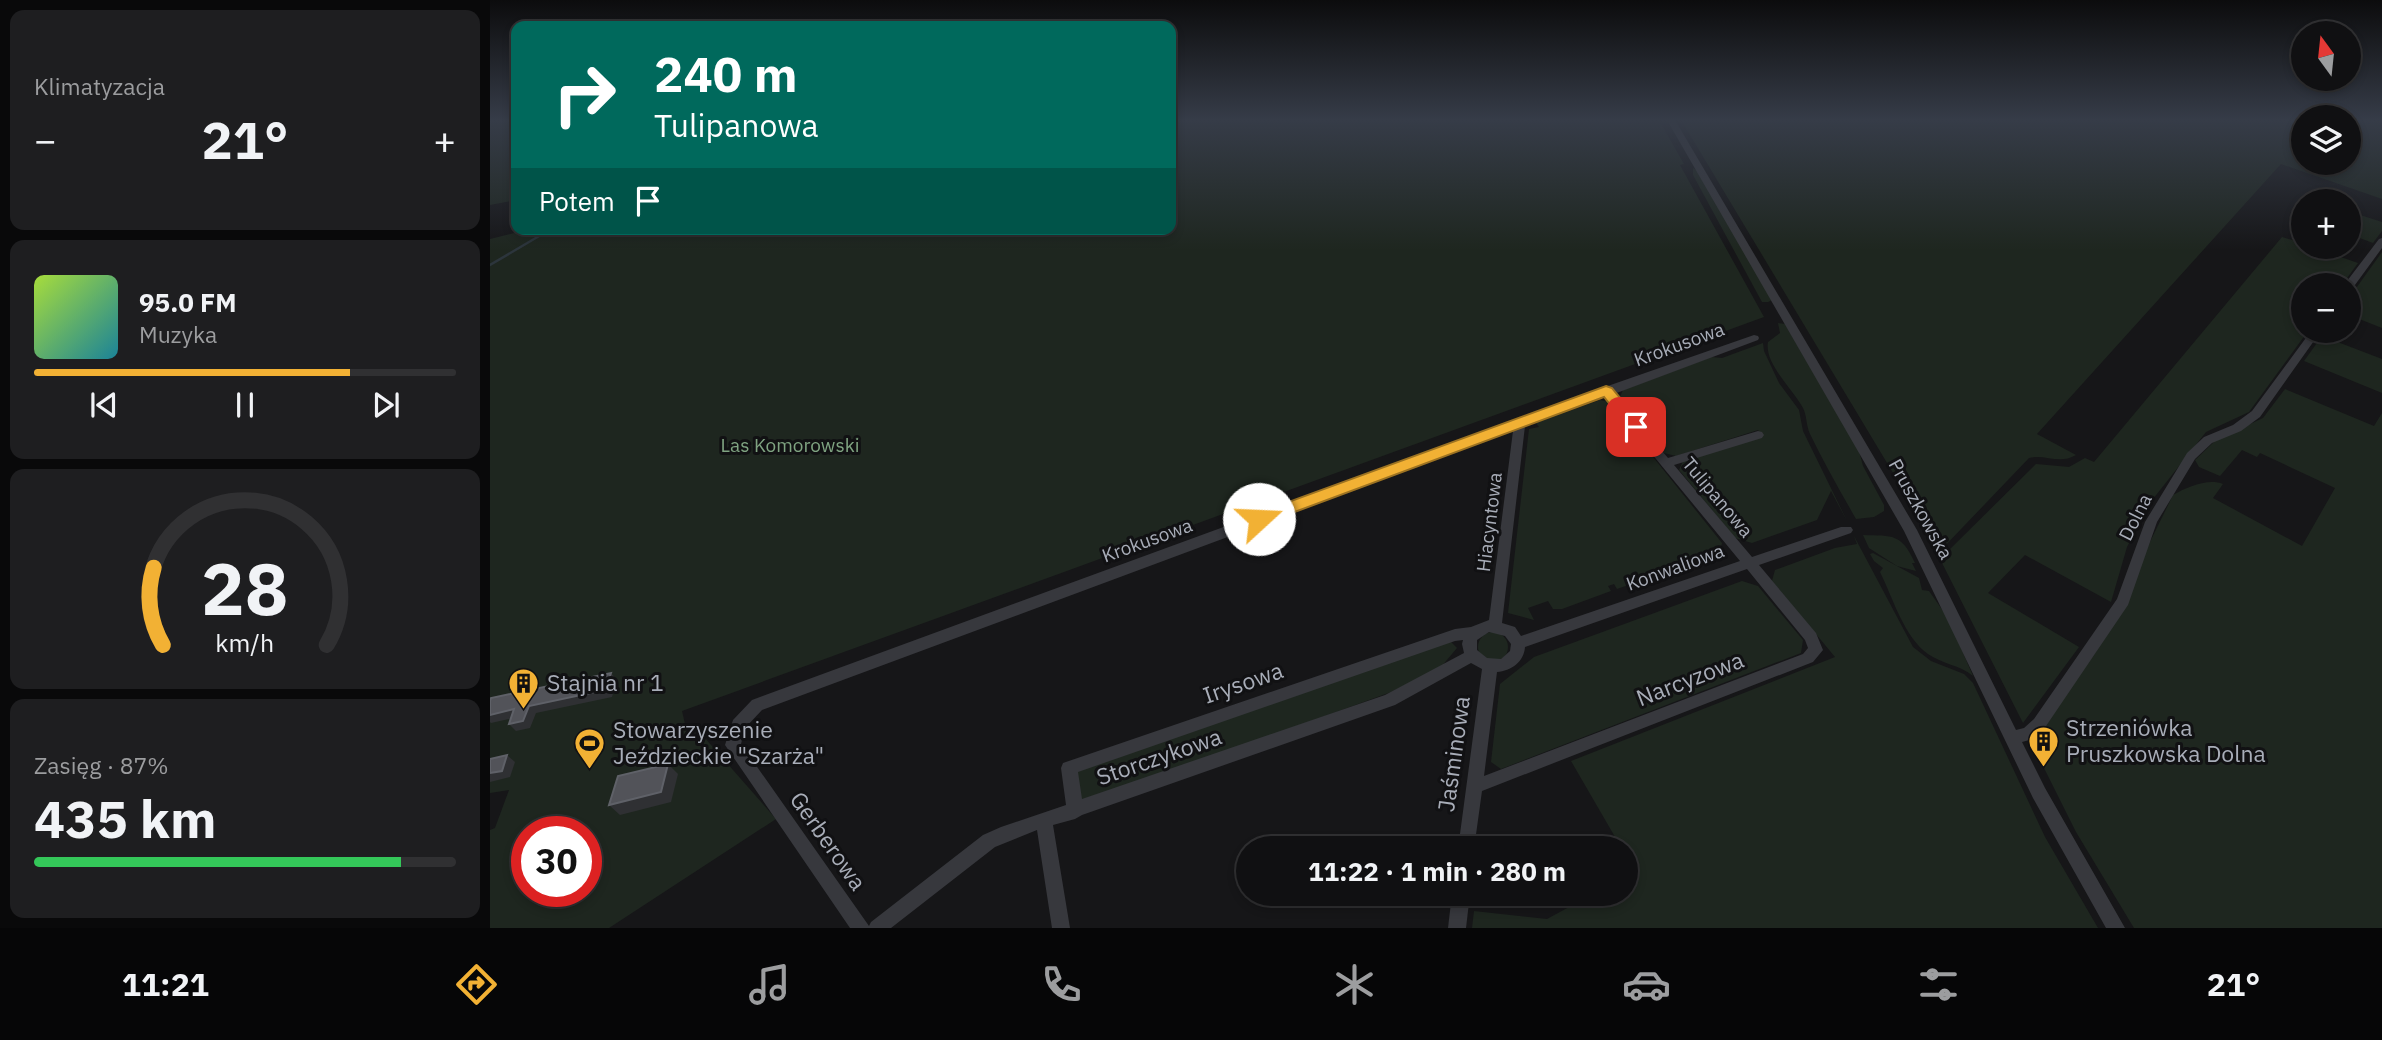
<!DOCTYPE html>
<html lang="pl">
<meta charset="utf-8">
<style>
:root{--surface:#101012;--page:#1e1e20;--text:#f1f3f6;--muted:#9c9d9f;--line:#303032;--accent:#f2b134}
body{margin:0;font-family:"IBM Plex Sans",sans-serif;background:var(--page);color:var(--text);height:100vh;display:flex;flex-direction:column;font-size:26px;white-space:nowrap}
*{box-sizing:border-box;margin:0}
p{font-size:23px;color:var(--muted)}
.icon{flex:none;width:38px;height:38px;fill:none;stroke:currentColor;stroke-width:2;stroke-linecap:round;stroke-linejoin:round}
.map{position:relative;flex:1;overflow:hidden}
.panel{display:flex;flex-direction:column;gap:10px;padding:10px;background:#09090a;width:490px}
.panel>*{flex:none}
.hud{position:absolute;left:21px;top:21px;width:665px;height:214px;border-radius:14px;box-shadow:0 4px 10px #0003,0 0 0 2px var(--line);background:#00695c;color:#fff;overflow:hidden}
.needle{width:46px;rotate:345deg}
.buttons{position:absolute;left:1801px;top:21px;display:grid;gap:14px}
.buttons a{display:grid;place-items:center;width:70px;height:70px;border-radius:50%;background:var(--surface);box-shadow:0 4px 10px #0003,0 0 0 2px var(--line);font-size:35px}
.speed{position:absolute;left:21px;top:816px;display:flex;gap:14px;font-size:35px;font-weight:700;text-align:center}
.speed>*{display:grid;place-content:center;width:91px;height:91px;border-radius:50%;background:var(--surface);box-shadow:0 4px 10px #0003,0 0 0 2px var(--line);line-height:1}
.speed .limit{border:10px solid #d22;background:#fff;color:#111}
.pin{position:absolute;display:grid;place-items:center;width:60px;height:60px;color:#fff;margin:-30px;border-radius:14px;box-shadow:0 4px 10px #0006}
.me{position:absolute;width:77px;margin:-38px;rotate:70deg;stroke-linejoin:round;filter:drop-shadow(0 0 5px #0008)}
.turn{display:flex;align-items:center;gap:24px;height:147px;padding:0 28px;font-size:32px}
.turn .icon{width:91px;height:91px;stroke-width:2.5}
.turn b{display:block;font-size:49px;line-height:60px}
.then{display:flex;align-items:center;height:66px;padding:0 28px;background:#0003;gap:14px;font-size:26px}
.big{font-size:52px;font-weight:800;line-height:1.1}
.panel .tile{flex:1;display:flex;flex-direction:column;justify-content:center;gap:10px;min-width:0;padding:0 24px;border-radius:14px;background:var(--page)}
.panel .dial{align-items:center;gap:0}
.dial svg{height:182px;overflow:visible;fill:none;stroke:var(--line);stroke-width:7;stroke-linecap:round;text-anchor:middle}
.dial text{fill:var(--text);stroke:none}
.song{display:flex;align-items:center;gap:21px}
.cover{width:84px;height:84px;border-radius:10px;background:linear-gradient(135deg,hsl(80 70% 55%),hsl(190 70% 35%))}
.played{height:7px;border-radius:4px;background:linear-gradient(90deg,var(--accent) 75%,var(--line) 75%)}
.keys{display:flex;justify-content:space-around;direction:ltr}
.heat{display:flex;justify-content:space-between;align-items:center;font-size:38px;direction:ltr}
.charge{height:10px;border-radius:5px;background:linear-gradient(90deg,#34c759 87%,var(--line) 0)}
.trip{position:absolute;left:746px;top:836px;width:402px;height:70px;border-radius:35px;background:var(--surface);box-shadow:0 4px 10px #0003,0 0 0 2px var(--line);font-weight:800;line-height:70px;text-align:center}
.tab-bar{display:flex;height:112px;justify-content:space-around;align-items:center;background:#060607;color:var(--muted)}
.tab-bar .icon{width:49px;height:49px}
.tab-bar .on{color:var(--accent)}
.tab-bar b{font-size:32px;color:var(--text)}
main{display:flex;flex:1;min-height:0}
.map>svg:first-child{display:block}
.green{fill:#1e261f;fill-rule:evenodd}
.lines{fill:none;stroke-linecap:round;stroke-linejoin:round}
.stream{stroke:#2c353c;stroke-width:2.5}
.minor{fill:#37383d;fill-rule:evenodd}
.shaded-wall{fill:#2f3033}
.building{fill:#525359;stroke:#5f6168;stroke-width:2}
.route{fill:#f2b134;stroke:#9d7322;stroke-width:2}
.labels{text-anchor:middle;stroke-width:6;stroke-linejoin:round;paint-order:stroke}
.street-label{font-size:19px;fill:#a8adb8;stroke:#111113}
.park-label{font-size:19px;fill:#7fa381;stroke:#111113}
.near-street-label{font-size:23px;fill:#a8adb8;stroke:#111113}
.near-poi-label{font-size:23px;fill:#a8adb8;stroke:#111113;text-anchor:start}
</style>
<main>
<section class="panel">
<div class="tile"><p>Klimatyzacja</p>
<div class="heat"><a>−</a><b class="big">21°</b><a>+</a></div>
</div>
<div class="tile">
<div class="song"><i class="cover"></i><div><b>95.0 FM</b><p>Muzyka</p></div></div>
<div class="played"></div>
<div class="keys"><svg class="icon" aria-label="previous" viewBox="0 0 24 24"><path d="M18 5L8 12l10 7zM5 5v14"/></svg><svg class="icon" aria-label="pause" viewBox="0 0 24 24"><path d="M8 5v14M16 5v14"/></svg><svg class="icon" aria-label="next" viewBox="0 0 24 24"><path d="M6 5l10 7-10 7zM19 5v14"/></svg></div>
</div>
<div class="tile dial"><svg viewBox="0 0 100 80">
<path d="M14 69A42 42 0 1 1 86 69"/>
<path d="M14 69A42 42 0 0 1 10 35" stroke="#f2b134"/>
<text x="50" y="56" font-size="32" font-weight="700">28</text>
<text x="50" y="72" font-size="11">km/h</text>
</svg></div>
<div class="tile"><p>Zasięg · 87%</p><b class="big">435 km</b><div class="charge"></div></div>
</section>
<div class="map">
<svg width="1892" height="928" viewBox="0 0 1892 928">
<rect width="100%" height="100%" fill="#161618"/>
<!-- green -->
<g class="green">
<path d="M0,120H26V200L0,205Z"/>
<path d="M681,120H1169L1194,164L1190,165L1274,317L192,711L195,724L207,729L286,819L119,928H0V830L5,828L19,790L0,793V239L41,229H681ZM37,831H96V891H37Z"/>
<path d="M1191,120H1813V163H1858L1859,120H1892V199L1791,164L1547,434L1586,455C1569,465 1556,454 1539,458L1450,551Z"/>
<path d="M1203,168L1211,173L1282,300L1278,302H1272L1203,175Z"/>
<path d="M1858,211L1892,222V231L1883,243L1859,234Z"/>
<path d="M1792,237L1813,243V247H1822L1868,263L1852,285H1813V331H1818L1759,412L1716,432L1659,504L1637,547L1621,602L1535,555L1498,593L1589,647L1533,723L1450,559L1546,464L1579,467L1595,458L1604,462Z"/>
<path d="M1892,252V328L1859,315V298Z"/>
<path d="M1288,323L1295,324L1369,451L1373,466L1394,505V511L1384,517L1366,519C1350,491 1334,463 1320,434C1316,425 1317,416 1313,408C1304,390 1274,364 1278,342L1290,333Z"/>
<path d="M1832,336L1892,359V393L1814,361Z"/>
<path d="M1273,343L1274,351L1289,383L1309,410L1313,431L1357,521L1341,491L1327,520L1262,543L1245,538L1189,470L1193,461L1273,437L1268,430L1186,456L1174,453L1152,426L1158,424L1154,419L1147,421L1129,399L1133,390L1221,357L1232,358Z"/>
<path d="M1795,389L1884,426L1892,413V928H1644L1586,832L1541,742L1606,652L1683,495C1697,487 1718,478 1733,484L1723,498L1812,546L1845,488L1770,453L1767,457L1752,450L1730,476L1709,467L1705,460L1726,440L1773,418Z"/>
<path d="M1110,400L1119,402L1232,543L1229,554L1188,568L1187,565L1173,570L1175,572L1127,589L1124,584L1118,586L1121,591L1072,609H1063L1058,601L1038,608L1044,620L1018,613L1039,429L1049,427L1046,423Z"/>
<path d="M1373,535C1403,536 1411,533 1425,563H1422L1426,571L1407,566L1379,548Z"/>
<path d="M1364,536L1423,647L1441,661L1474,674L1483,683L1555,837L1608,928H982L984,911L1057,919L1103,894H1136V876L1144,871L1136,856V849H1132L1081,761L1345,657L1282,581L1285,570L1345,548L1367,544Z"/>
<path d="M1383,553L1429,578L1432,590L1439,591L1458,618L1483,676C1470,665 1452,664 1438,654C1414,637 1403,598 1390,572L1393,568L1384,561L1380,554Z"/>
<path d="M1252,581L1268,586L1313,640L1311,653L1011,769L1001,762L1010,684L1044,657Z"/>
<circle cx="1003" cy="647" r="15"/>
<path d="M960,641L967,648L951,667L901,692L606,799L591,800L584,772Z"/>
</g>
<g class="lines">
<!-- stream -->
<path class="stream" d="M0,265L61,229"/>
<!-- minor -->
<g class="minor">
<path d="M1177,120H1185L1427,530L1526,730L1534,728L1544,719L1627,599L1655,522L1697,453L1714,437L1743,425L1762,411L1821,331H1831L1770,417L1751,431L1722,443L1705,459L1667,522L1638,605L1554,729L1543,739L1532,742L1555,788L1635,928H1616L1543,798L1414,531Z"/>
<path d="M1892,238V248L1862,289L1858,290V285H1854L1889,239Z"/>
<path d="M1264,335L1268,336L1269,338L1268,340L1124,394L1178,458L1268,431L1272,432L1274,435L1272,438L1184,465L1262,557L1351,527H1361L1363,530L1361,533L1269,565L1326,633L1333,650L1323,662L992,791L984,849H968L992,669L981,663L905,705L592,815L585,819L563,825L580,928H562L547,830L505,847L401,928H360L235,745L243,720L262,700L1112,388ZM1115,397L1250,561L1031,636L1025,627L1012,623L1035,426ZM1023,431L999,620L981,627L965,629L573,763L571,768L576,805L511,827L493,835L381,922L379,926L251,744L255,728L272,710ZM1257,569L1315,640L1318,648L1313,654L994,776L1007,672C1021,671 1034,662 1035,647ZM999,632L1015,636L1021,644L1020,651L1011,659L997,658L987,650V640ZM973,640L972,644L974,653L895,695L592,799L588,772L965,641Z"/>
<path d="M962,894H980L976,928H958Z"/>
</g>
</g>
<!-- shaded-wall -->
<g class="shaded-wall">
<path d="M121,673L127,680L122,697L46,713L40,728L26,731L19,724L39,706Z"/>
<path d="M24,709L32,716L1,723L0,722V715Z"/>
<path d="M17,755L25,762L20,777L0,782V773Z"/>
<path d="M178,764L188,774L181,802L130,815L119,805Z"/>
</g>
<!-- building -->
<g class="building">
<path d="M121,673L115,690L39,706L33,721L19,724L24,709L0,715V701L1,698Z"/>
<path d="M17,755L12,771L0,773V759Z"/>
<path d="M178,764L171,792L119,805L128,776Z"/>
</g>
<!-- sky -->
<linearGradient id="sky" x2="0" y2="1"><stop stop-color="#0c0c0d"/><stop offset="0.48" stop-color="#363c48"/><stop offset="1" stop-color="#363c48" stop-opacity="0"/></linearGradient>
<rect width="1892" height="250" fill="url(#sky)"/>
<!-- route -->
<path class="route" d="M1116,386L1122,388L1151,423L1154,427L1151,430H1140L1114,397L775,523H763L761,519L763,515Z"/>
<!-- icons -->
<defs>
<symbol id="building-pin" viewBox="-11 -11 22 30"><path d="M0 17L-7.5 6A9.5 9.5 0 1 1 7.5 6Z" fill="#f2b134" stroke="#111113"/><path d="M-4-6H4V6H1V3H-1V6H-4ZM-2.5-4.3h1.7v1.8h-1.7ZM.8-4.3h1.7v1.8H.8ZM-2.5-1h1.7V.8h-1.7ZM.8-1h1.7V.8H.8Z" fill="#111"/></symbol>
<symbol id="stadium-pin" viewBox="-11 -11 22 30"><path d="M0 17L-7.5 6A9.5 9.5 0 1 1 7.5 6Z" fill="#f2b134" stroke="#111113"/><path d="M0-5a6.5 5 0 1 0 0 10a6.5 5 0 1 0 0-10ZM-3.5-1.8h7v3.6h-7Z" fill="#111"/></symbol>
</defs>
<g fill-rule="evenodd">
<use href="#building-pin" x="16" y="666" width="35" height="47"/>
<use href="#building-pin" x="1536" y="724" width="35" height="47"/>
<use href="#stadium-pin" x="82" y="726" width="35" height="47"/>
</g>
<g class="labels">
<!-- street labels -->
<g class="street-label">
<text transform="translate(1189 344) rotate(-20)" y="7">Krokusowa</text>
<text transform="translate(1228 497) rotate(50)" y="7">Tulipanowa</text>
<text transform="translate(1431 509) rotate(61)" y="7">Pruszkowska</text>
<text transform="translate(1645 517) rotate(-63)" y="7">Dolna</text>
<text transform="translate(999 522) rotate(-83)" y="7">Hiacyntowa</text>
<text transform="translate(657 540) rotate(-20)" y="7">Krokusowa</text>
<text transform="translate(1185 567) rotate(-20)" y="7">Konwaliowa</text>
</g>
<!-- park labels -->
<g class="park-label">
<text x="300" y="452">Las Komorowski</text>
</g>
<!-- near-street labels -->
<g class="near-street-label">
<text transform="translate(1200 679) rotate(-21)" y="8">Narcyzowa</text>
<text transform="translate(753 683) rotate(-19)" y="8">Irysowa</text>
<text transform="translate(964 754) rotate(-82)" y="8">Jaśminowa</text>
<text transform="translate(669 757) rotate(-19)" y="8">Storczykowa</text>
<text transform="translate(338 841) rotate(55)" y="8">Gerberowa</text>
</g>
<!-- near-poi labels -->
<g class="near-poi-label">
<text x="57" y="691">Stajnia nr 1</text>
<text x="1576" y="736">Strzeniówka<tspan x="1576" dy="26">Pruszkowska Dolna</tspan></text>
<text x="123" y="738">Stowarzyszenie<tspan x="123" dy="26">Jeździeckie "Szarża"</tspan></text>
</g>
</g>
</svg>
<div class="buttons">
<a><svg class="needle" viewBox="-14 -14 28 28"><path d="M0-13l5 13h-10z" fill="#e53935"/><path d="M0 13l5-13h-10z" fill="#9c9d9f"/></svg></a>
<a><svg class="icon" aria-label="layers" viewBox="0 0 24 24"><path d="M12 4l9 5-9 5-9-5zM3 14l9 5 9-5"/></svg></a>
<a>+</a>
<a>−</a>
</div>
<div class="speed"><div class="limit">30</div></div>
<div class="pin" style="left:1146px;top:427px;background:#d93025"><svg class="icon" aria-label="arrive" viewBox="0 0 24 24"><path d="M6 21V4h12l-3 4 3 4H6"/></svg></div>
<svg class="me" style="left:769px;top:519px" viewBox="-20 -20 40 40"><circle r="19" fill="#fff"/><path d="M0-13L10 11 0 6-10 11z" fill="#f2b134"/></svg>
<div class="trip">11:22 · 1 min · 280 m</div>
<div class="hud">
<div class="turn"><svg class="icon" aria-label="right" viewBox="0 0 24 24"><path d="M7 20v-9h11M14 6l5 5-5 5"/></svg><div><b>240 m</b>Tulipanowa</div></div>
<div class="then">Potem<svg class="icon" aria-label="arrive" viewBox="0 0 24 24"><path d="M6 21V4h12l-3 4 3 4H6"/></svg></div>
</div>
</div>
</main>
<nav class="tab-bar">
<b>11:21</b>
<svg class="icon on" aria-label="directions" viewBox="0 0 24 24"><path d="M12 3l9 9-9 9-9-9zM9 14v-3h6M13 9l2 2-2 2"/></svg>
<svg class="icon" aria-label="music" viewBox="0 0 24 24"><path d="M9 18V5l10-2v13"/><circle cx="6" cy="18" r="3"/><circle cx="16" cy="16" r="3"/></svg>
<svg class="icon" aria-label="phone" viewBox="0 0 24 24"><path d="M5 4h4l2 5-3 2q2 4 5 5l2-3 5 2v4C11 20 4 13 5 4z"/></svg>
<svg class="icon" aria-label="climate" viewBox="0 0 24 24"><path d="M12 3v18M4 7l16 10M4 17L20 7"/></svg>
<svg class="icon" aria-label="car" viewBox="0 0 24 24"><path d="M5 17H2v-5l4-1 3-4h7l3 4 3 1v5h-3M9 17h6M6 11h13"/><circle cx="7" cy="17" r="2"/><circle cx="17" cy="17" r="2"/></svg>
<svg class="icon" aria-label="filters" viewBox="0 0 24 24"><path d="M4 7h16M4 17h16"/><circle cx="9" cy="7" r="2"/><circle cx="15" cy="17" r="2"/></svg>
<b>21°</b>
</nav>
